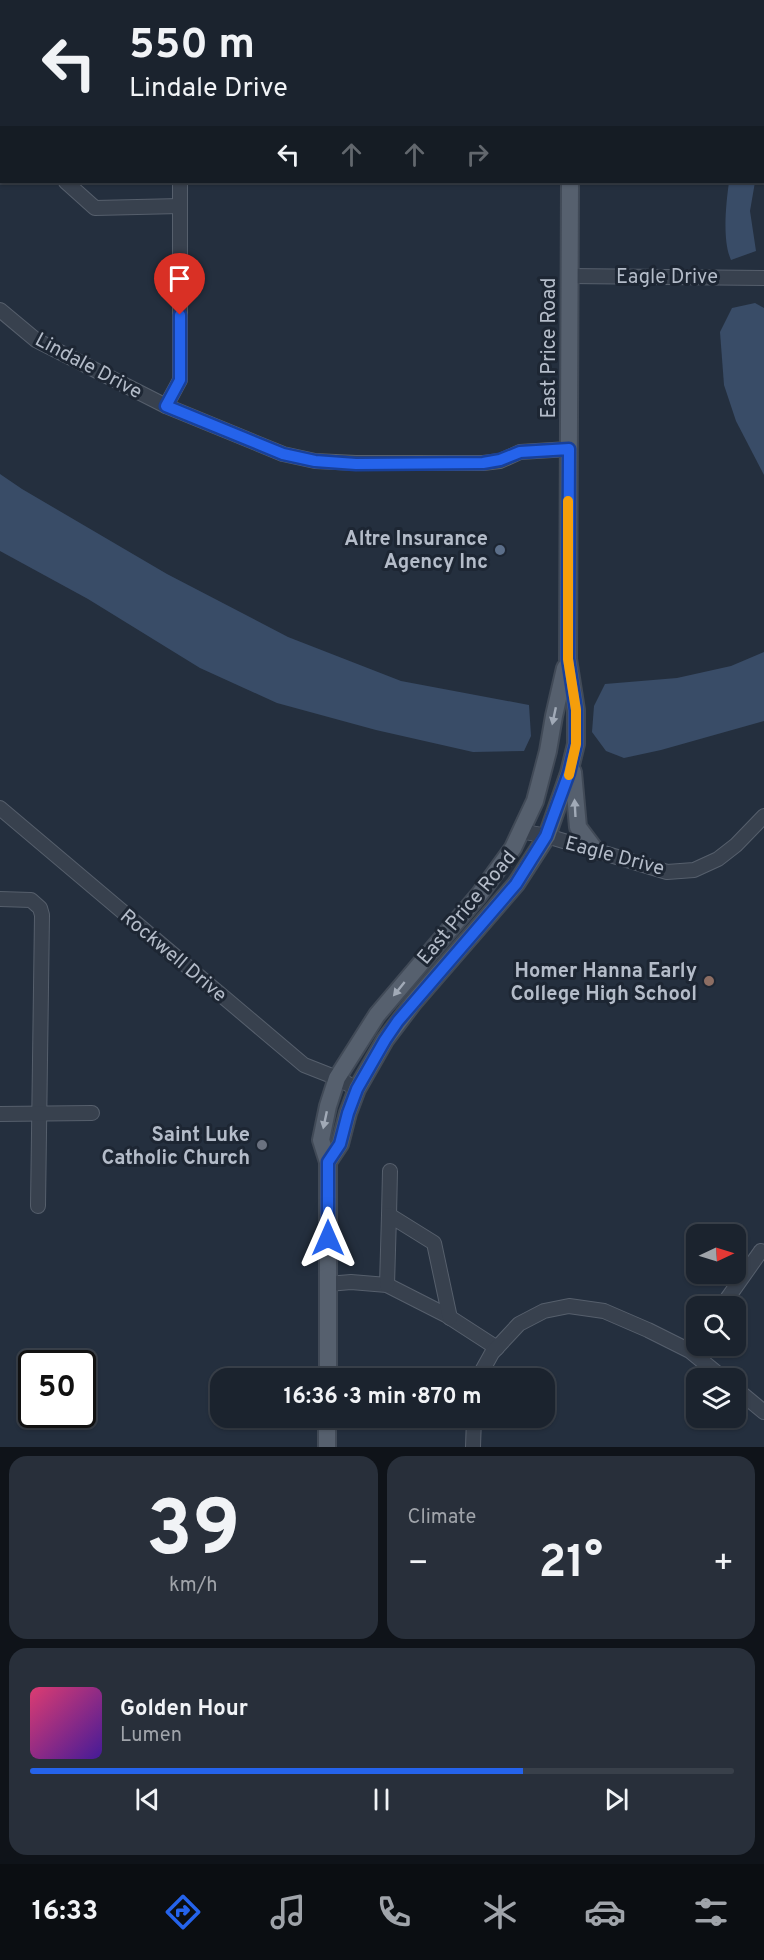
<!DOCTYPE html>
<meta charset="utf-8">
<style>
:root{--surface:#1b232e;--page:#282f3a;--text:#f1f3f6;--muted:#a0a4aa;--line:#39404a;--accent:#2563eb}
body{margin:0;font-family:Overpass,sans-serif;background:var(--page);color:var(--text);height:100vh;display:flex;flex-direction:column;font-size:22px;white-space:nowrap}
*{box-sizing:border-box;margin:0}
p{font-size:20px;color:var(--muted)}
.icon{flex:none;width:33px;height:33px;fill:none;stroke:currentColor;stroke-width:2;stroke-linecap:round;stroke-linejoin:round}
.map{position:relative;height:1447px;overflow:hidden}
.panel{display:flex;flex-direction:column;gap:9px;padding:9px;background:#0f1319;flex:1}
.panel>*{flex:none}
.guide{position:absolute;left:0px;top:0px;width:765px;height:183px;box-shadow:0 2px 4px #0004,0 0 0 2px var(--line);background:#1b232e;color:var(--text);overflow:hidden}
.needle{width:39px;rotate:86deg}
.controls{position:absolute;left:686px;top:1224px;display:grid;gap:12px}
.controls a{display:grid;place-items:center;width:60px;height:60px;border-radius:12px;background:var(--surface);box-shadow:0 2px 4px #0004,0 0 0 2px var(--line);font-size:30px}
.speed{position:absolute;left:18px;top:1350px;display:flex;gap:12px;font-size:30px;font-weight:700;text-align:center}
.speed>*{display:grid;place-content:center;width:78px;height:78px;border-radius:50%;background:var(--surface);box-shadow:0 2px 4px #0004,0 0 0 2px var(--line);line-height:1}
.speed .limit{border:3px solid #111;border-radius:9px;background:#fff;color:#111}
.pin{position:absolute;display:grid;place-items:center;width:51px;height:51px;color:#fff;margin:-62px -26px;border-radius:50% 50% 50% 0;rotate:-45deg;box-shadow:0 0 6px #0007}
.pin .icon{rotate:45deg}
.me{position:absolute;width:66px;margin:-33px;rotate:0deg;stroke-linejoin:round;filter:drop-shadow(0 0 4px #0008)}
.turn{display:flex;align-items:center;gap:21px;height:126px;padding:0 30px;font-size:27px}
.turn .icon{width:78px;height:78px;stroke-width:2.5}
.turn b{display:block;font-size:42px;line-height:51px}
.lanes{display:flex;align-items:center;height:57px;padding:0 30px;background:#0003;justify-content:center;gap:30px;direction:ltr}
.lanes .off{opacity:.35}
.big{font-size:45px;font-weight:700;line-height:1.1}
.panel .card{flex:1;display:flex;flex-direction:column;justify-content:center;gap:9px;min-width:0;padding:0 21px;border-radius:18px;background:var(--page)}
.panel .dial{align-items:center;gap:0}
.dial b{font-size:78px;line-height:1}
.song{display:flex;align-items:center;gap:18px}
.cover{width:72px;height:72px;border-radius:9px;background:linear-gradient(135deg,hsl(340 70% 55%),hsl(260 70% 35%))}
.played{height:6px;border-radius:3px;background:linear-gradient(90deg,var(--accent) 70%,var(--line) 70%)}
.keys{display:flex;justify-content:space-around;direction:ltr}
.heat{display:flex;justify-content:space-between;align-items:center;font-size:33px;direction:ltr}
.panel .tiles{flex:1;display:grid;gap:9px;grid-template-columns:1fr 1fr}
.card:last-child{grid-column:span 2}
.trip{position:absolute;left:210px;top:1368px;width:345px;height:60px;border-radius:18px;background:var(--surface);box-shadow:0 2px 4px #0004,0 0 0 2px var(--line);font-weight:700;line-height:60px;text-align:center}
.tabs{display:flex;height:96px;justify-content:space-around;align-items:center;background:#0b0e12;color:var(--muted)}
.tabs .icon{width:42px;height:42px}
.tabs .on{color:var(--accent)}
.tabs b{font-size:27px;color:var(--text)}
.map>svg:first-child{display:block}
.water{fill:#394c67}
.lines{fill:none;stroke-linecap:round;stroke-linejoin:round}
.minor-casing{stroke:#565f6c;stroke-width:16}
.major-casing{stroke:#414a57;stroke-width:20}
.minor{stroke:#38414e;stroke-width:14}
.major{stroke:#56606e;stroke-width:16}
.oneway{fill:#a1aab7}
.route-casing{stroke:#184099;stroke-width:15}
.route{stroke:#2563eb;stroke-width:10}
.slow{stroke:#f59e0b;stroke-width:10}
.service-dot{fill:#5c6f8a;stroke:#1d2633;stroke-width:2}
.education-dot{fill:#8d6e63;stroke:#1d2633;stroke-width:2}
.worship-dot{fill:#6b7280;stroke:#1d2633;stroke-width:2}
.labels{text-anchor:middle;stroke-width:6;stroke-linejoin:round;paint-order:stroke}
.street-label{font-size:20px;fill:#b4bcc9;stroke:#1d2633}
.poi-label{font-size:20px;font-weight:bold;fill:#b4bcc9;stroke:#1d2633;text-anchor:end}
</style>
<div class="map">
<svg width="764" height="1447" viewBox="0 0 764 1447">
<rect width="100%" height="100%" fill="#242f3e"/>
<!-- water -->
<g class="water">
<path d="M729,182H755L750,211L756,251L731,260C722,240 726,204 729,182Z"/>
<path d="M755,303L764,308V475L736,421L724,385L720,332L732,308Z"/>
<path d="M0,474L22,489L167,574L288,637L401,681L529,705L531,736L524,751L473,752L376,730L277,703L200,668L88,599L0,551Z"/>
<path d="M764,652V721L661,750L624,758L606,751L592,732L594,706L605,684L677,678L731,666Z"/>
</g>
<g class="lines">
<defs>
<g id="minor">
<path d="M183,2V0"/>
<path d="M0,124L2,125"/>
<path d="M66,182L95,208L180,206"/>
<path d="M569,276L764,278"/>
<path d="M0,310L36,340L166,406L283,454L315,461L356,463H483L500,461L520,452L569,449"/>
<path d="M166,406L180,380V182"/>
<path d="M0,808L304,1065L337,1078L357,1089"/>
<path d="M520,831L547,836L667,872L694,870L718,859L736,845L764,816"/>
<path d="M0,899L31,900L40,908L42,915L38,1206"/>
<path d="M0,1114L92,1113"/>
<path d="M389,1215L390,1171"/>
<path d="M328,1284L351,1282L387,1285L446,1315L497,1348"/>
<path d="M387,1285L389,1215L434,1243L450,1318"/>
<path d="M722,1306L761,1251"/>
<path d="M480,1378L482,1371L492,1353L519,1324L544,1311L569,1306L604,1311L648,1330L690,1351L723,1378"/>
<path d="M735,1388L764,1412"/>
<path d="M473,1447L474,1418"/>
</g>
<g id="major">
<path d="M573,2V0"/>
<path d="M573,772L578,827L596,851"/>
<path d="M328,1162L340,1144L348,1113L357,1089L385,1040L413,1003L516,884L547,836L569,773L576,744V710L568,659L570,182"/>
<path d="M328,1378V1162L321,1140L328,1106L337,1078L377,1015L479,895L513,848L535,801L548,751L554,716L565,668"/>
<path d="M327,1447V1418"/>
</g>
</defs>
<!-- minor casing -->
<use href="#minor" class="minor-casing"/>
<!-- major casing -->
<use href="#major" class="major-casing"/>
<!-- minor -->
<use href="#minor" class="minor"/>
<!-- major -->
<use href="#major" class="major"/>
</g>
<!-- one-way arrows -->
<defs><path id="oneway-solid" d="M-6-.8H1V-3.2L6.5 0L1 3.2V.8H-6Z" transform="scale(1.5)"/></defs>
<g class="oneway">
<use href="#oneway-solid" transform="translate(554 716) rotate(102)"/>
<use href="#oneway-solid" transform="translate(575 808) rotate(-93)"/>
<use href="#oneway-solid" transform="translate(399 989) rotate(129)"/>
<use href="#oneway-solid" transform="translate(325 1120) rotate(102)"/>
</g>
<g class="lines">
<defs>
<path id="route" d="M180,315V380L166,406L283,454L315,461L356,464L483,463L500,460L520,452L569,449L568,659L576,710V744L569,773L546,836L516,884L398,1021L385,1040L357,1089L348,1113L340,1144L328,1162V1238"/>
</defs>
<!-- route casing -->
<use href="#route" class="route-casing"/>
<!-- route -->
<use href="#route" class="route"/>
<!-- slow -->
<path class="slow" d="M568,501V659L576,710V744L569,775"/>
</g>
<!-- markers -->
<circle class="service-dot" cx="500" cy="550" r="6"/>
<circle class="education-dot" cx="709" cy="981" r="6"/>
<circle class="worship-dot" cx="262" cy="1145" r="6"/>
<g class="labels">
<!-- street labels -->
<g class="street-label">
<text x="667" y="283">Eagle Drive</text>
<text transform="translate(548 348) rotate(-90)" y="7">East Price Road</text>
<text transform="translate(89 365) rotate(28)" y="7">Lindale Drive</text>
<text transform="translate(615 855) rotate(15)" y="7">Eagle Drive</text>
<text transform="translate(466 907) rotate(-50)" y="7">East Price Road</text>
<text transform="translate(174 955) rotate(40)" y="7">Rockwell Drive</text>
</g>
<!-- poi labels -->
<g class="poi-label">
<text x="488" y="545">Altre Insurance<tspan x="488" dy="23">Agency Inc</tspan></text>
<text x="697" y="977">Homer Hanna Early<tspan x="697" dy="23">College High School</tspan></text>
<text x="250" y="1141">Saint Luke<tspan x="250" dy="23">Catholic Church</tspan></text>
</g>
</g>
</svg>
<div class="controls">
<a><svg class="needle" viewBox="-14 -14 28 28"><path d="M0-13l5 13h-10z" fill="#e53935"/><path d="M0 13l5-13h-10z" fill="#a0a4aa"/></svg></a>
<a><svg class="icon" aria-label="search" viewBox="0 0 24 24"><circle cx="10" cy="10" r="6"/><path d="M15 15l6 6"/></svg></a>
<a><svg class="icon" aria-label="layers" viewBox="0 0 24 24"><path d="M12 4l9 5-9 5-9-5zM3 14l9 5 9-5"/></svg></a>
</div>
<div class="speed"><div class="limit">50</div></div>
<div class="pin" style="left:180px;top:315px;background:#d93025"><svg class="icon" aria-label="arrive" viewBox="0 0 24 24"><path d="M6 21V4h12l-3 4 3 4H6"/></svg></div>
<svg class="me" style="left:328px;top:1238px" viewBox="-20 -20 40 40"><path d="M0-17L14 15 0 8-14 15z" fill="#2563eb" stroke="#fff" stroke-width="4"/></svg>
<div class="trip">16:36 · 3 min · 870 m</div>
<div class="guide">
<div class="turn"><svg class="icon" aria-label="left" viewBox="0 0 24 24"><path d="M17 20v-9H6M10 6l-5 5 5 5"/></svg><div><b>550 m</b>Lindale Drive</div></div>
<div class="lanes"><svg class="icon" aria-label="left" viewBox="0 0 24 24"><path d="M17 20v-9H6M10 6l-5 5 5 5"/></svg><svg class="icon off" aria-label="ahead" viewBox="0 0 24 24"><path d="M12 20V5M6 11l6-6 6 6"/></svg><svg class="icon off" aria-label="ahead" viewBox="0 0 24 24"><path d="M12 20V5M6 11l6-6 6 6"/></svg><svg class="icon off" aria-label="right" viewBox="0 0 24 24"><path d="M7 20v-9h11M14 6l5 5-5 5"/></svg></div>
</div>
</div>
<section class="panel">
<div class="tiles">
<div class="card dial"><b>39</b><p>km/h</p></div>
<div class="card"><p>Climate</p>
<div class="heat"><a>−</a><b class="big">21°</b><a>+</a></div>
</div>
<div class="card">
<div class="song"><i class="cover"></i><div><b>Golden Hour</b><p>Lumen</p></div></div>
<div class="played"></div>
<div class="keys"><svg class="icon" aria-label="previous" viewBox="0 0 24 24"><path d="M18 5L8 12l10 7zM5 5v14"/></svg><svg class="icon" aria-label="pause" viewBox="0 0 24 24"><path d="M8 5v14M16 5v14"/></svg><svg class="icon" aria-label="next" viewBox="0 0 24 24"><path d="M6 5l10 7-10 7zM19 5v14"/></svg></div>
</div>
</div>
</section>
<nav class="tabs">
<b>16:33</b>
<svg class="icon on" aria-label="directions" viewBox="0 0 24 24"><path d="M12 3l9 9-9 9-9-9zM9 14v-3h6M13 9l2 2-2 2"/></svg>
<svg class="icon" aria-label="music" viewBox="0 0 24 24"><path d="M9 18V5l10-2v13"/><circle cx="6" cy="18" r="3"/><circle cx="16" cy="16" r="3"/></svg>
<svg class="icon" aria-label="phone" viewBox="0 0 24 24"><path d="M5 4h4l2 5-3 2q2 4 5 5l2-3 5 2v4C11 20 4 13 5 4z"/></svg>
<svg class="icon" aria-label="climate" viewBox="0 0 24 24"><path d="M12 3v18M4 7l16 10M4 17L20 7"/></svg>
<svg class="icon" aria-label="car" viewBox="0 0 24 24"><path d="M5 17H2v-5l4-1 3-4h7l3 4 3 1v5h-3M9 17h6M6 11h13"/><circle cx="7" cy="17" r="2"/><circle cx="17" cy="17" r="2"/></svg>
<svg class="icon" aria-label="filters" viewBox="0 0 24 24"><path d="M4 7h16M4 17h16"/><circle cx="9" cy="7" r="2"/><circle cx="15" cy="17" r="2"/></svg>
</nav>
